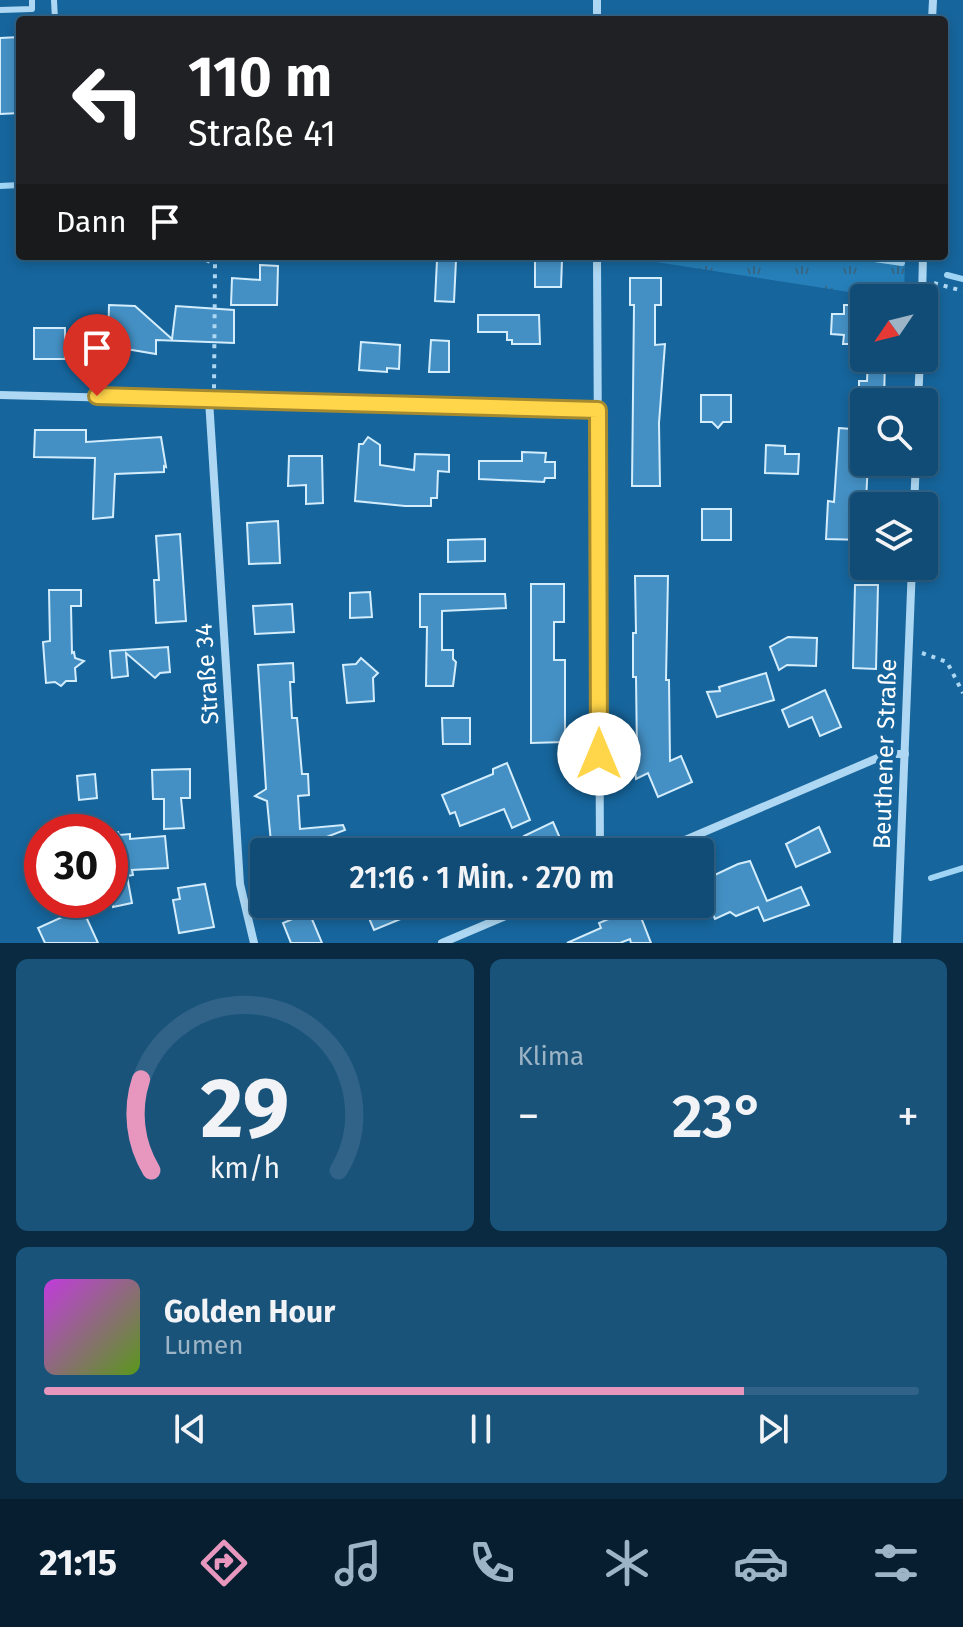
<!DOCTYPE html>
<html lang="de">
<meta charset="utf-8">
<style>
:root{--surface:#104c75;--page:#19537a;--text:#f1f3f6;--muted:#9cb4c5;--line:#306387;--accent:#e797bd}
body{margin:0;font-family:"Fira Sans",sans-serif;background:var(--page);color:var(--text);height:100vh;display:flex;flex-direction:column;font-size:30px;white-space:nowrap}
*{box-sizing:border-box;margin:0}
p{font-size:26px;color:var(--muted)}
.icon{flex:none;width:44px;height:44px;fill:none;stroke:currentColor;stroke-width:2;stroke-linecap:round;stroke-linejoin:round}
.map{position:relative;height:943px;overflow:hidden}
.details{display:flex;flex-direction:column;gap:16px;padding:16px;background:#092a40;flex:1}
.details>*{flex:none}
.banner{position:absolute;left:16px;top:16px;width:932px;height:244px;border-radius:8px;box-shadow:0 4px 12px #0003,0 0 0 2px var(--line);background:#202124;color:#fff;overflow:hidden}
.needle{width:52px;rotate:235deg}
.controls{position:absolute;left:850px;top:284px;display:grid;gap:16px}
.controls a{display:grid;place-items:center;width:88px;height:88px;border-radius:8px;background:var(--surface);box-shadow:0 4px 12px #0003,0 0 0 2px var(--line);font-size:40px}
.speed{position:absolute;left:24px;top:814px;display:flex;gap:16px;font-size:40px;font-weight:700;text-align:center}
.speed>*{display:grid;place-content:center;width:104px;height:104px;border-radius:50%;background:var(--surface);box-shadow:0 4px 12px #0003,0 0 0 2px var(--line);line-height:1}
.speed .limit{border:12px solid #d22;background:#fff;color:#111}
.pin{position:absolute;display:grid;place-items:center;width:68px;height:68px;color:#fff;margin:-82px -34px;border-radius:50% 50% 50% 0;rotate:-45deg;box-shadow:0 0 8px #0007}
.pin .icon{rotate:45deg}
.me{position:absolute;width:88px;margin:-44px;rotate:0deg;stroke-linejoin:round;filter:drop-shadow(0 0 6px #0008)}
.turn{display:flex;align-items:center;gap:28px;height:168px;padding:0 40px;font-size:36px}
.turn .icon{width:104px;height:104px;stroke-width:2.5}
.turn b{display:block;font-size:56px;line-height:68px}
.then{display:flex;align-items:center;height:76px;padding:0 40px;background:#0003;gap:16px;font-size:30px}
.big{font-size:60px;font-weight:600;line-height:1.1}
.details .tile{flex:1;display:flex;flex-direction:column;justify-content:center;gap:12px;min-width:0;padding:0 28px;border-radius:12px;background:var(--page)}
.details .dial{align-items:center;gap:0}
.dial svg{height:208px;overflow:visible;fill:none;stroke:var(--line);stroke-width:7;stroke-linecap:round;text-anchor:middle}
.dial text{fill:var(--text);stroke:none}
.song{display:flex;align-items:center;gap:24px}
.cover{width:96px;height:96px;border-radius:12px;background:linear-gradient(135deg,hsl(290 70% 55%),hsl(90 70% 35%))}
.played{height:8px;border-radius:4px;background:linear-gradient(90deg,var(--accent) 80%,var(--line) 80%)}
.keys{display:flex;justify-content:space-around;direction:ltr}
.heat{display:flex;justify-content:space-between;align-items:center;font-size:44px;direction:ltr}
.details .tiles{flex:1;display:grid;gap:16px;grid-template-columns:1fr 1fr}
.tile:last-child{grid-column:span 2}
.trip{position:absolute;left:250px;top:838px;width:464px;height:80px;border-radius:8px;background:var(--surface);box-shadow:0 4px 12px #0003,0 0 0 2px var(--line);font-weight:600;line-height:80px;text-align:center}
.tab-bar{display:flex;height:128px;justify-content:space-around;align-items:center;background:#061e2f;color:var(--muted)}
.tab-bar .icon{width:56px;height:56px}
.tab-bar .on{color:var(--accent)}
.tab-bar b{font-size:36px;color:var(--text)}
.map>svg:first-child{display:block}
.park{fill:url(#park-tufts)}
.lines{fill:none;stroke-linecap:round;stroke-linejoin:round}
.stream{stroke:#9fd4f5;stroke-width:6}
.building{fill:#4490c4;stroke:#d4edfd;stroke-width:2}
.path{stroke:#add7f2;stroke-width:4;stroke-dasharray:4 6;stroke-linecap:butt}
.service{stroke:#add7f2;stroke-width:6}
.minor{stroke:#add7f2;stroke-width:8}
.route-casing{stroke:#a68a30;stroke-width:20}
.route{stroke:#ffd54a;stroke-width:14}
.labels{text-anchor:middle;stroke-width:8;stroke-linejoin:round;paint-order:stroke}
.street-label{font-size:24px;fill:#fff;stroke:#16659c}
</style>
<div class="map">
<svg width="963" height="943" viewBox="0 0 963 943">
<defs>
<pattern id="park-tufts" width="24" height="20" patternUnits="userSpaceOnUse" patternTransform="scale(2)"><rect width="24" height="20" fill="#267fb8"/><path d="M3 7l-1-3M5 7V3M7 7l1-3M15 17l-1-3M17 17v-4M19 17l1-3" fill="none" stroke="#376887"/></pattern>
</defs>
<rect width="100%" height="100%" fill="#16659c"/>
<!-- park -->
<path class="park" d="M617,256H905L904,298H888Z"/>
<g class="lines">
<!-- stream -->
<g class="stream">
<path d="M0,186L20,185"/>
<path d="M854,256L902,263"/>
<path d="M947,275L963,279"/>
<path d="M931,878L963,868"/>
</g>
</g>
<!-- building -->
<g class="building">
<path d="M20,37V113L0,114V38Z"/>
<path d="M535,256H558V260H562L561,287H535Z"/>
<path d="M437,260H456L454,302L435,301Z"/>
<path d="M260,265L278,266L277,305H231L232,278L260,280Z"/>
<path d="M630,278H661V305H655V345L665,344L659,423L660,486H632L634,305H630Z"/>
<path d="M109,305L135,306L172,339L176,306L234,310V343L156,340V354L108,346Z"/>
<path d="M844,305H864V344H843L844,335L831,334L832,314H844Z"/>
<path d="M478,315H539L540,344H512V340H507V332H478Z"/>
<rect x="34" y="328" width="31" height="31"/>
<path d="M431,340L449,341V372H429Z"/>
<path d="M361,342L400,345L399,369L387,368V372L359,370Z"/>
<path d="M868,358H885L884,402H859V381H867Z"/>
<path d="M701,395H731V422H723L718,428L712,422H701Z"/>
<path d="M839,428L864,430V462H868L864,540L826,539L828,501L834,502Z"/>
<path d="M35,430H86V442L161,437L166,467L164,466V472L115,474L113,517L93,519L95,458L34,457Z"/>
<path d="M368,437L380,445V465L414,470L415,454L449,455V472L438,471L437,498H431V506H405L355,501L359,444H363Z"/>
<path d="M766,445L785,446V454H799L798,474L765,473Z"/>
<path d="M522,452L546,453L545,462H555V478H545L544,482L479,479V461H522Z"/>
<path d="M289,456H322L323,503L306,504V485L288,486Z"/>
<rect x="702" y="509" width="29" height="31"/>
<path d="M278,521L280,563L249,564L247,523Z"/>
<path d="M180,534L186,621L156,623L154,580H159L156,536Z"/>
<path d="M485,539V561L448,562V540Z"/>
<path d="M635,576H668L666,680H669L670,761L681,756L692,782L658,797L648,773L636,779L634,757L637,755L636,677H633V633H636Z"/>
<path d="M531,584H564V622H554V660H565V742L531,743Z"/>
<path d="M855,585H878L876,669L853,668Z"/>
<path d="M49,590H81V606H71L72,653L74,652L75,658L84,661L75,668L76,681H66L61,686L55,682L46,683L43,642L50,641Z"/>
<path d="M370,592L372,617L350,618V593Z"/>
<path d="M420,594H505L506,608L442,611V650H453V659L456,662L453,686H426L427,627H420Z"/>
<path d="M292,604L294,632L255,634L253,606Z"/>
<path d="M788,637L817,638L816,666L787,665L779,670L770,647Z"/>
<path d="M168,647L170,672L160,673L155,678L126,653L128,676L112,678L110,651Z"/>
<path d="M361,658L378,673L373,678L374,701L347,703L343,665L356,664Z"/>
<path d="M293,663L294,682H290L292,718H297L302,774H308L309,795L298,796L300,829L343,825L345,830L287,852H272L267,801L255,796L266,789L258,665Z"/>
<path d="M766,673L774,700L717,717L707,692L720,691L719,687Z"/>
<path d="M825,690L841,727L820,736L812,717L789,727L782,710Z"/>
<path d="M442,718H470V744H443Z"/>
<path d="M507,763L530,820L512,828L504,809L460,826L455,812L450,814L442,795L493,774V769Z"/>
<path d="M190,769V798H181L184,828L164,829V799H153L152,770Z"/>
<path d="M95,774L97,798L79,800L77,776Z"/>
<path d="M553,822L566,852H531L524,836Z"/>
<path d="M819,827L830,852L796,867L786,844Z"/>
<path d="M118,832L119,835L130,834V839L165,836L168,868L132,870L133,875L127,876L132,903L113,907L110,887V833Z"/>
<path d="M750,861L767,901L801,887L809,905L764,921L758,907L736,916L730,912L715,919L705,897L711,895L704,880L738,864Z"/>
<path d="M205,884L214,927L179,933L173,900L180,899L178,888Z"/>
<path d="M363,904H437L374,930Z"/>
<path d="M637,907L651,943H631L630,939L620,943H567L601,928L599,923Z"/>
<path d="M82,908L98,943H45L38,928Z"/>
<path d="M309,912L322,943H291L283,923Z"/>
</g>
<g class="lines">
<!-- path -->
<g class="path">
<path d="M197,256L215,264L214,390"/>
<path d="M934,283L963,291"/>
<path d="M922,653L947,662L963,693"/>
</g>
<!-- service -->
<g class="service">
<path d="M54,0L55,20"/>
<path d="M0,10L32,9V0"/>
</g>
<!-- minor -->
<g class="minor">
<path d="M597,0V20"/>
<path d="M932,20L933,0"/>
<path d="M597,256L600,852"/>
<path d="M922,298L923,256"/>
<path d="M0,395L598,410"/>
<path d="M209,400L240,884L254,943"/>
<path d="M918,402L920,358"/>
<path d="M914,506L916,462"/>
<path d="M657,852L887,754H905"/>
<path d="M442,943L534,904"/>
<path d="M897,943L912,566"/>
</g>
</g>
<g class="lines">
<defs>
<path id="route" d="M97,396L598,410L599,754"/>
</defs>
<!-- route casing -->
<use href="#route" class="route-casing"/>
<!-- route -->
<use href="#route" class="route"/>
</g>
<g class="labels">
<!-- street labels -->
<g class="street-label">
<text transform="translate(207 674) rotate(-94)" y="8">Straße 34</text>
<text transform="translate(885 754) rotate(-88)" y="8">Beuthener Straße</text>
</g>
</g>
</svg>
<div class="controls">
<a><svg class="needle" viewBox="-14 -14 28 28"><path d="M0-13l5 13h-10z" fill="#e53935"/><path d="M0 13l5-13h-10z" fill="#9cb4c5"/></svg></a>
<a><svg class="icon" aria-label="search" viewBox="0 0 24 24"><circle cx="10" cy="10" r="6"/><path d="M15 15l6 6"/></svg></a>
<a><svg class="icon" aria-label="layers" viewBox="0 0 24 24"><path d="M12 4l9 5-9 5-9-5zM3 14l9 5 9-5"/></svg></a>
</div>
<div class="speed"><div class="limit">30</div></div>
<div class="pin" style="left:97px;top:396px;background:#d93025"><svg class="icon" aria-label="arrive" viewBox="0 0 24 24"><path d="M6 21V4h12l-3 4 3 4H6"/></svg></div>
<svg class="me" style="left:599px;top:754px" viewBox="-20 -20 40 40"><circle r="19" fill="#fff"/><path d="M0-13L10 11 0 6-10 11z" fill="#ffd54a"/></svg>
<div class="trip">21:16 · 1 Min. · 270 m</div>
<div class="banner">
<div class="turn"><svg class="icon" aria-label="left" viewBox="0 0 24 24"><path d="M17 20v-9H6M10 6l-5 5 5 5"/></svg><div><b>110 m</b>Straße 41</div></div>
<div class="then">Dann<svg class="icon" aria-label="arrive" viewBox="0 0 24 24"><path d="M6 21V4h12l-3 4 3 4H6"/></svg></div>
</div>
</div>
<section class="details">
<div class="tiles">
<div class="tile dial"><svg viewBox="0 0 100 80">
<path d="M14 69A42 42 0 1 1 86 69"/>
<path d="M14 69A42 42 0 0 1 10 34" stroke="#e797bd"/>
<text x="50" y="56" font-size="32" font-weight="700">29</text>
<text x="50" y="72" font-size="11">km/h</text>
</svg></div>
<div class="tile"><p>Klima</p>
<div class="heat"><a>−</a><b class="big">23°</b><a>+</a></div>
</div>
<div class="tile">
<div class="song"><i class="cover"></i><div><b>Golden Hour</b><p>Lumen</p></div></div>
<div class="played"></div>
<div class="keys"><svg class="icon" aria-label="previous" viewBox="0 0 24 24"><path d="M18 5L8 12l10 7zM5 5v14"/></svg><svg class="icon" aria-label="pause" viewBox="0 0 24 24"><path d="M8 5v14M16 5v14"/></svg><svg class="icon" aria-label="next" viewBox="0 0 24 24"><path d="M6 5l10 7-10 7zM19 5v14"/></svg></div>
</div>
</div>
</section>
<nav class="tab-bar">
<b>21:15</b>
<svg class="icon on" aria-label="directions" viewBox="0 0 24 24"><path d="M12 3l9 9-9 9-9-9zM9 14v-3h6M13 9l2 2-2 2"/></svg>
<svg class="icon" aria-label="music" viewBox="0 0 24 24"><path d="M9 18V5l10-2v13"/><circle cx="6" cy="18" r="3"/><circle cx="16" cy="16" r="3"/></svg>
<svg class="icon" aria-label="phone" viewBox="0 0 24 24"><path d="M5 4h4l2 5-3 2q2 4 5 5l2-3 5 2v4C11 20 4 13 5 4z"/></svg>
<svg class="icon" aria-label="climate" viewBox="0 0 24 24"><path d="M12 3v18M4 7l16 10M4 17L20 7"/></svg>
<svg class="icon" aria-label="car" viewBox="0 0 24 24"><path d="M5 17H2v-5l4-1 3-4h7l3 4 3 1v5h-3M9 17h6M6 11h13"/><circle cx="7" cy="17" r="2"/><circle cx="17" cy="17" r="2"/></svg>
<svg class="icon" aria-label="filters" viewBox="0 0 24 24"><path d="M4 7h16M4 17h16"/><circle cx="9" cy="7" r="2"/><circle cx="15" cy="17" r="2"/></svg>
</nav>
